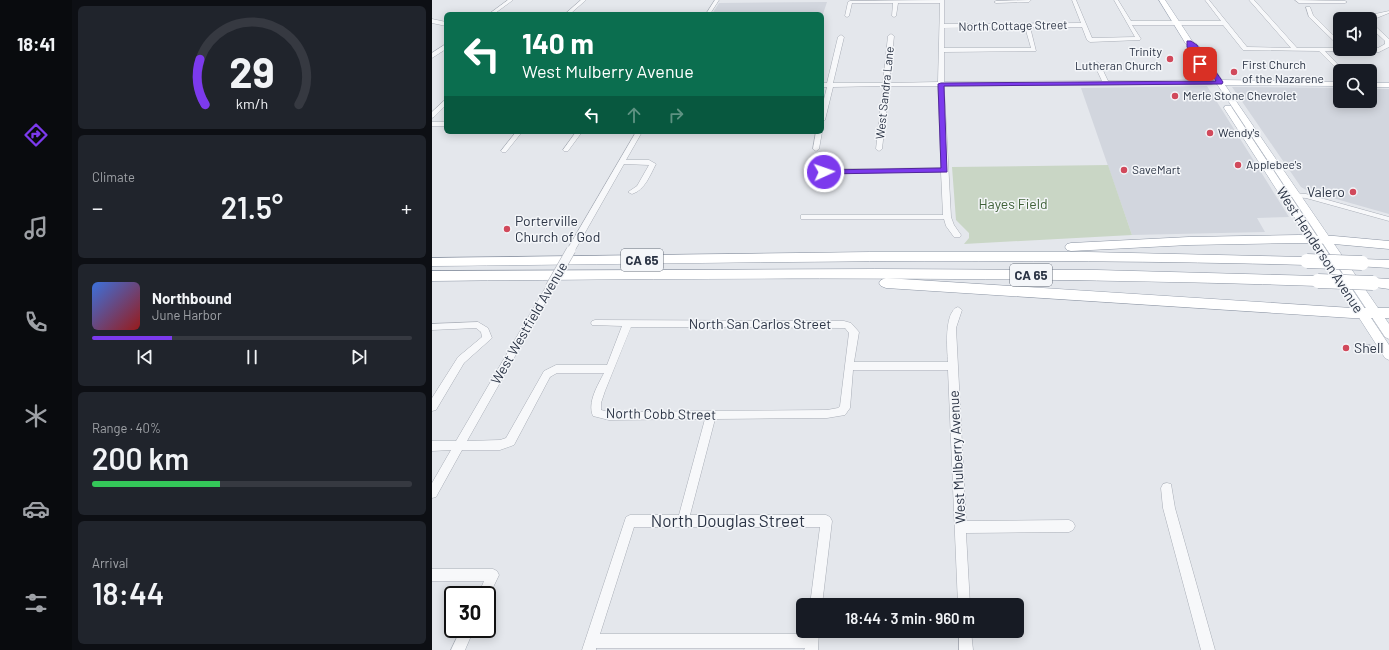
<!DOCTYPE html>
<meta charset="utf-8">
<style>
:root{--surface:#171b24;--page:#20242c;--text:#f1f3f6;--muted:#9ea1a6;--line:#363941;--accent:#7c3aed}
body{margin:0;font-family:Barlow,sans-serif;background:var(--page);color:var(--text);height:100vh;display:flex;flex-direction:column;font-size:15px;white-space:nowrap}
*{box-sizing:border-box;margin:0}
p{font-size:13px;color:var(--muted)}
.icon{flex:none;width:22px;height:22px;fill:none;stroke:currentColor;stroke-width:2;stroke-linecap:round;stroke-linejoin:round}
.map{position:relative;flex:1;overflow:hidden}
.drawer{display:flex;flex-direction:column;gap:6px;padding:6px;background:#0d0f14;width:360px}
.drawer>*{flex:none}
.guide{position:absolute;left:12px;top:12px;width:380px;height:122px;border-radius:6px;box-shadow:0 2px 10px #0003;background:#0b6e4f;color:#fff;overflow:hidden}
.buttons{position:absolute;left:901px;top:12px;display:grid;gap:8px}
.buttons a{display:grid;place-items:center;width:44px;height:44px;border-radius:6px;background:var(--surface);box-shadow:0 2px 10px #0003;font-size:20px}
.speed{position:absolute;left:12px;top:586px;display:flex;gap:8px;font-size:20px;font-weight:700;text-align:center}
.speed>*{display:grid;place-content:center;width:52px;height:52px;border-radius:50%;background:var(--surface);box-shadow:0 2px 10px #0003;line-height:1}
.speed .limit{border:2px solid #111;border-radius:6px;background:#fff;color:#111}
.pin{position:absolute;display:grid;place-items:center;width:34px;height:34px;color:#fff;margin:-17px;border-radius:8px;box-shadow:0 2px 6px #0006}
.me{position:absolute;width:44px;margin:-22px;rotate:87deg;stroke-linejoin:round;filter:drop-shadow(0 0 3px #0008)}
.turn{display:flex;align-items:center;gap:14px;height:84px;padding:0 12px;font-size:18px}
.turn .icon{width:52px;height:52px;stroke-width:2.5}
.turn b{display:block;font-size:28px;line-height:34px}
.lanes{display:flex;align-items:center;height:38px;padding:0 12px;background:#0003;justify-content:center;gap:20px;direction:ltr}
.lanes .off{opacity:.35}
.big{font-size:30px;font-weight:600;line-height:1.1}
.drawer .tile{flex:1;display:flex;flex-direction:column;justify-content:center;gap:6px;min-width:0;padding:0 14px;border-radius:6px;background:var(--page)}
.drawer .dial{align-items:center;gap:0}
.dial svg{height:104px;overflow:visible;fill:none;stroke:var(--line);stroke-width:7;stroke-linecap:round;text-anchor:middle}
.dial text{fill:var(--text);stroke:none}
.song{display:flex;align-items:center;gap:12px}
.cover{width:48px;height:48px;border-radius:6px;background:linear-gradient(135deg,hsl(220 70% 55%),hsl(0 70% 35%))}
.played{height:4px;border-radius:2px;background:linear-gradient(90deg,var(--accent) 25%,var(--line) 25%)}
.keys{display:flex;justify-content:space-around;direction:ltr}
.heat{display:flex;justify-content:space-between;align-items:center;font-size:22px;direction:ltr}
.charge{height:6px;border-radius:3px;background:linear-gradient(90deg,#34c759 40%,var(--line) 0)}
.trip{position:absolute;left:364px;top:598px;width:228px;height:40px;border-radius:6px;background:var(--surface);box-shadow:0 2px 10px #0003;font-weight:600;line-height:40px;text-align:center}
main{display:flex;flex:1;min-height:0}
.tab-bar{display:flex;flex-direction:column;width:72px;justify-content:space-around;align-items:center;background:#090b0e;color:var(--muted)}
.tab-bar .icon{width:28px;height:28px}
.tab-bar .active{color:var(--accent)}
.tab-bar b{font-size:18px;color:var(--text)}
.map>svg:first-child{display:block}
.built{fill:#d2d6de}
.green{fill:#c9d6c5}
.building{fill:#bbc0ca}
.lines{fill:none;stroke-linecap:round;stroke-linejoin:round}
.minor-casing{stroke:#a9aeb7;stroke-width:1}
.major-casing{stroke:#a3abb8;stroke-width:1}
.highway-casing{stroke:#8b94a3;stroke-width:1}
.minor{fill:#f7f8fa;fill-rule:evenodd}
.major{fill:#fff;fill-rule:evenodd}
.highway{fill:#fff;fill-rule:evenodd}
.minor-bridge-casing{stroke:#a9aeb7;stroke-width:10;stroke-linecap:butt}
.highway-bridge-casing{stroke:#8b94a3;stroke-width:15;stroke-linecap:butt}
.minor-bridge{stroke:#f7f8fa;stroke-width:9}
.highway-bridge{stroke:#fff;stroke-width:14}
.route{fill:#7c3aed;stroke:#51269a}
.poi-dot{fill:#d1495b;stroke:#f4f6f9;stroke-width:1.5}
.labels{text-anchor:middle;stroke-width:3;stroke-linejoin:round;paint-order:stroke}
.far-street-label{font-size:12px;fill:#2b3445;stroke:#f4f6f9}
.far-poi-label{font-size:12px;fill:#2b3445;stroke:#f4f6f9;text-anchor:start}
.shield{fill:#f4f6f9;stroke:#676e7b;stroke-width:1}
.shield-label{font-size:13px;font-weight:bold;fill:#2b3445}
.poi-label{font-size:14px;fill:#2b3445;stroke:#f4f6f9;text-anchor:start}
.park-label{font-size:14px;fill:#3f6138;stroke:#f4f6f9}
.street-label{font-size:14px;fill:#2b3445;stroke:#f4f6f9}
.near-street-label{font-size:17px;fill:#2b3445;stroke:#f4f6f9}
</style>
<main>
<nav class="tab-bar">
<b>18:41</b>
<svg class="icon active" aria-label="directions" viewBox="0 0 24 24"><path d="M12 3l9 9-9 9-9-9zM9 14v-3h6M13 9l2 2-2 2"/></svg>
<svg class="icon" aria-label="music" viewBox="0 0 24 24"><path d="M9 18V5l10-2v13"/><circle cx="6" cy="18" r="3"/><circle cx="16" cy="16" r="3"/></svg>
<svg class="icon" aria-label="phone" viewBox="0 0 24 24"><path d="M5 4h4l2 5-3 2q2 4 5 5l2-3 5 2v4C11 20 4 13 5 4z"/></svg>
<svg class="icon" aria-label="climate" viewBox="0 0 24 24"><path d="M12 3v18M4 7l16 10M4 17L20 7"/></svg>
<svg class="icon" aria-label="car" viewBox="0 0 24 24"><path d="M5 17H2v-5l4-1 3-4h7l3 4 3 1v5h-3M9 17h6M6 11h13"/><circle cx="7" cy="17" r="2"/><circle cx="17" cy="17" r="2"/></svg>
<svg class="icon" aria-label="filters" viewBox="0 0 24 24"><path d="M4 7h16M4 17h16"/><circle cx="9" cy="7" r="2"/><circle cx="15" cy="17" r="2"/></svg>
</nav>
<section class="drawer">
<div class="tile dial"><svg viewBox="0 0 100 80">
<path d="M14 69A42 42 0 1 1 86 69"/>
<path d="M14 69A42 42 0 0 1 10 34" stroke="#7c3aed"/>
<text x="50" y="56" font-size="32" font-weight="700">29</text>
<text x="50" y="72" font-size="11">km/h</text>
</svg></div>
<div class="tile"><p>Climate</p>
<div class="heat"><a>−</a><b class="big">21.5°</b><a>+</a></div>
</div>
<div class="tile">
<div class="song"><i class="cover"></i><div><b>Northbound</b><p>June Harbor</p></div></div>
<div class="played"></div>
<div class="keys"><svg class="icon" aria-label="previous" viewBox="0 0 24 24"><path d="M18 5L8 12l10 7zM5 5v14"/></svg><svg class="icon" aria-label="pause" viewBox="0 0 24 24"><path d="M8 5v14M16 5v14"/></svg><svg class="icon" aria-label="next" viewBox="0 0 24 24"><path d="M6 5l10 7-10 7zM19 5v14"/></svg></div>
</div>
<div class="tile"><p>Range · 40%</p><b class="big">200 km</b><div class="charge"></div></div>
<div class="tile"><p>Arrival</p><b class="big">18:44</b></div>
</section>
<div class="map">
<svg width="957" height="650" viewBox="0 0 957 650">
<rect width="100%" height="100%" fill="#e4e7ec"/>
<!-- built -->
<g class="built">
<path d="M395,2L390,17V14H280L287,3Z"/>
<path d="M775,86L857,217L825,218L833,232L700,235L649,88Z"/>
<path d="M800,87L908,88V101H938V89H957V214L876,191L869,187Z"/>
</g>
<!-- green -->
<path class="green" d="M676,165L700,235L532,244L537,238V233L524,220L520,167Z"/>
<!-- building -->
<path class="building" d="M921,344H938L944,353H927Z"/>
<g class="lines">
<defs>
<g id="minor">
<path d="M76,0H81L62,14H57Z"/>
<path d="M149,0H154L138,14H133Z"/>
<path d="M283,0H287L278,14H274Z"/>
<path d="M512,0V24L649,23L640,0H644L660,38L703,37L682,0H686L699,21H789L773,0H777L815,47L859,48L817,0H822L865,48H946L953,44V41L938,27V19L936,18L943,14L957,11V13L942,19L943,26L957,39V47L947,52L893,51L912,71H908V72L887,51L811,50L791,25H700L709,39L708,40L658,42L655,40L650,27H598L604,51L512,52V82L670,81L662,64L665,62L668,64L676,81L780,80L783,82L780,84L512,86L519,217L522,225L529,235L528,237H522L514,226L512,219H369V215H511L509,172L403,173L388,175L384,173L388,171L403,169L509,168L506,86H457L450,149L447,151L444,149L451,86L401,87L393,120L390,122V107L395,87H390V83H395L406,37L409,35L412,37L401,83H451L456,36L459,34L462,36L457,83L506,82L508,3H466L464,16L462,17L460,16L461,3H420L417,16L415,17L413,16L416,2L418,1ZM593,27L599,48H512V28Z"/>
<path d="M599,0L597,2L564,3L562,2L564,1Z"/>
<path d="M863,0L913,1L915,2L913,3H867Z"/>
<path d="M874,7H878L881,15L908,42V47L877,17Z"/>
<path d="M0,19L14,22V26L0,23Z"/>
<path d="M14,44V49L0,58V53Z"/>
<path d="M14,99V105L2,117L0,118V112Z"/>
<rect x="0" y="122" width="14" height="4"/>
<path d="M84,132H90L74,152H70L69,151Z"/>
<path d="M144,132H150L136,151H132L131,150Z"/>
<path d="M204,132H210L194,160H217L224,164C218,175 213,190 200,194L196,192L205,186L217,165L192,164L142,252H136L135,250Z"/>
<path d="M384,132H390L387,149L384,151L381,149Z"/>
<path d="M848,192L874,194L957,217V221L874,198L848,196Z"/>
<path d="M118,284L122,287L35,441L68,440L74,438L112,371L124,365H175L190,326L160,325L159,323L160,321L163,320L412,321L419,323L427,332L422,362H516C515,350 512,311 526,307L530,310L524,328L534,521L637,520L641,522L643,526L641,530L637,532L534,533L538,605H526L516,370H421L418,408L413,415L395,418L283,419L258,515H394L398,517L400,521L390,605H378L388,527H202L168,634H374L375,631H387L386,650H372L373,648H164V650H150L194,517L198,515H247L273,419L177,420L161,416C155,402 166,385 172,373H125L118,377L82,445L68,450H30L4,497L0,498V483L19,450L0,451V441H24L115,285ZM199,327L413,328L417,333L408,406L406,408L395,410L177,412L169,410V403L173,391Z"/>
<path d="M46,322L56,328L60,338L32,363L4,410L0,411V398L26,357L50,337L49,332L44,328L0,330V324Z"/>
<path d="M735,483L739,484L743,508L783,650H769L731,508L729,488L731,484Z"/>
<path d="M0,569H61L65,571L67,575L55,600V595H46L52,581H0Z"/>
<path d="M29,629H42L33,650H19Z"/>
<path d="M527,631H539L541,650H527Z"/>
</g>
<g id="major">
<path d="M727,0H733L760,41L766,45L790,80L908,82V86L793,85L957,324V339L953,337L785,84L779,82L782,80L760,49L754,44Z"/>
<rect x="938" y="83" width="19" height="4"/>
<path d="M793,106H799L800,108L957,345V360L953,358L792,108Z"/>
</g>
<g id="highway">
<path d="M867,235L902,236L957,241V249L902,244L867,243L757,245L639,251L635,250L633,247L635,244L639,243L757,237Z"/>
<path d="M438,252H656L875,257L879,258L881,261L879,264L875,265C583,257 292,263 0,266V258Z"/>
<path d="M930,259L957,260V268L925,266L924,263L925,260Z"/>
<path d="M443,269L665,270L886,276L891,278L893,281L891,284L886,286C591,276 295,278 0,281V271Z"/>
<path d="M454,278L920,308H957V318H920L454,288L449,286L447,283L449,280Z"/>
<path d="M941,278L957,279V289L936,286L934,283L936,280Z"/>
</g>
</defs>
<!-- minor casing -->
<use href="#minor" class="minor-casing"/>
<!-- major casing -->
<use href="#major" class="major-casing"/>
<!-- highway casing -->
<use href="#highway" class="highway-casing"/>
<!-- minor -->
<use href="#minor" class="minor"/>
<!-- major -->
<use href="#major" class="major"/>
<!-- highway -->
<use href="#highway" class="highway"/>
<defs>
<path id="minor-bridge" d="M118,287L139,250"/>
<g id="highway-bridge">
<path d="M875,261L930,263"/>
<path d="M886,281L941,283"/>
</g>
</defs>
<!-- minor-bridge casing -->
<use href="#minor-bridge" class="minor-bridge-casing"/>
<!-- highway-bridge casing -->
<use href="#highway-bridge" class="highway-bridge-casing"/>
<!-- minor-bridge -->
<use href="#minor-bridge" class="minor-bridge"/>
<!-- highway-bridge -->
<use href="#highway-bridge" class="highway-bridge"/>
</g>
<!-- route -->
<path class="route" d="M755,41H759L765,45L791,82L790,84L512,86L515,172L392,174L389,172L392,170L509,168L506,84L509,83L784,81L762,49L771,64L766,65L755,47Z"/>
<!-- markers -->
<g class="poi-dot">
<circle cx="738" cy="59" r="4"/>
<circle cx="802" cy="72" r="4"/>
<circle cx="743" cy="96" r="4"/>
<circle cx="778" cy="133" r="4"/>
<circle cx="806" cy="165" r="4"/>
<circle cx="692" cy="170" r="4"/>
<circle cx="921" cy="192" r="4"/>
<circle cx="75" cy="229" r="4"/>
<circle cx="914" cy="348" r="4"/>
</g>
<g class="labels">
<!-- far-street labels -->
<g class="far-street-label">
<text transform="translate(581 26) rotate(-1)" y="4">North Cottage Street</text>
<text transform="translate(453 93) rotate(-84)" y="4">West Sandra Lane</text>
</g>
<!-- far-poi labels -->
<g class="far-poi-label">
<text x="730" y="56" text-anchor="end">Trinity<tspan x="730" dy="14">Lutheran Church</tspan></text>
<text x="810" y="69">First Church<tspan x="810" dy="14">of the Nazarene</tspan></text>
<text x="751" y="100">Merle Stone Chevrolet</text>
<text x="786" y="137">Wendy's</text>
<text x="814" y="169">Applebee's</text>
<text x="700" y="174">SaveMart</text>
</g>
<!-- shield labels -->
<g class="shield">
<rect x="189" y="249" width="42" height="22" rx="3"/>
<rect x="578" y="264" width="42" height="22" rx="3"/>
</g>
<g class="shield-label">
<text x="210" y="265">CA 65</text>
<text x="599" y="280">CA 65</text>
</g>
<!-- poi labels -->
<g class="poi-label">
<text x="913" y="197" text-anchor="end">Valero</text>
<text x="83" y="226">Porterville<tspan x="83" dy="16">Church of God</tspan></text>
<text x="922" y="353">Shell</text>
</g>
<!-- park labels -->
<g class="park-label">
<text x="581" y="209">Hayes Field</text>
</g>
<!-- street labels -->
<g class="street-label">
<text transform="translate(888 250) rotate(57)" y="5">West Henderson Avenue</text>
<text transform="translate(97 323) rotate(-60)" y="5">West Westfield Avenue</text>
<text x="328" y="329">North San Carlos Street</text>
<text transform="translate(229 414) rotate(1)" y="5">North Cobb Street</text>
<text transform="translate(525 457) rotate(-93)" y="5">West Mulberry Avenue</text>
</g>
<!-- near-street labels -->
<g class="near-street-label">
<text x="296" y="527">North Douglas Street</text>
</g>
</g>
</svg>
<div class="buttons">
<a><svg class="icon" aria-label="sound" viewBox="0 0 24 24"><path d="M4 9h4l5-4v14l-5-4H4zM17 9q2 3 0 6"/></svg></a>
<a><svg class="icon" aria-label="search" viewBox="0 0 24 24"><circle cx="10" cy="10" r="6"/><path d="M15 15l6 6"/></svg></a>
</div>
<div class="speed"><div class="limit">30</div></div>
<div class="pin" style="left:768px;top:64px;background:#d93025"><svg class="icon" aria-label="arrive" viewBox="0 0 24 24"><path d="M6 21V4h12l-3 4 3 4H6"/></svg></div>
<svg class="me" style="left:392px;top:172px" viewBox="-20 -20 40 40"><circle r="17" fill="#7c3aed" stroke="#fff" stroke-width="3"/><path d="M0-11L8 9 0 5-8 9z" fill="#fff"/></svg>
<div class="trip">18:44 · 3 min · 960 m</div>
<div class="guide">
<div class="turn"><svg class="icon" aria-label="left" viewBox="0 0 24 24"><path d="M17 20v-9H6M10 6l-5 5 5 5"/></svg><div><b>140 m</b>West Mulberry Avenue</div></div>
<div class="lanes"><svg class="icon" aria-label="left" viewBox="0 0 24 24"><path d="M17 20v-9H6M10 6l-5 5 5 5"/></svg><svg class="icon off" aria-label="ahead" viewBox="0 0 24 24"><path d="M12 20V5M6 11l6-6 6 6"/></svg><svg class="icon off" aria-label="right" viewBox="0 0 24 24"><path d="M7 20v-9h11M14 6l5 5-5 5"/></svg></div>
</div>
</div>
</main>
